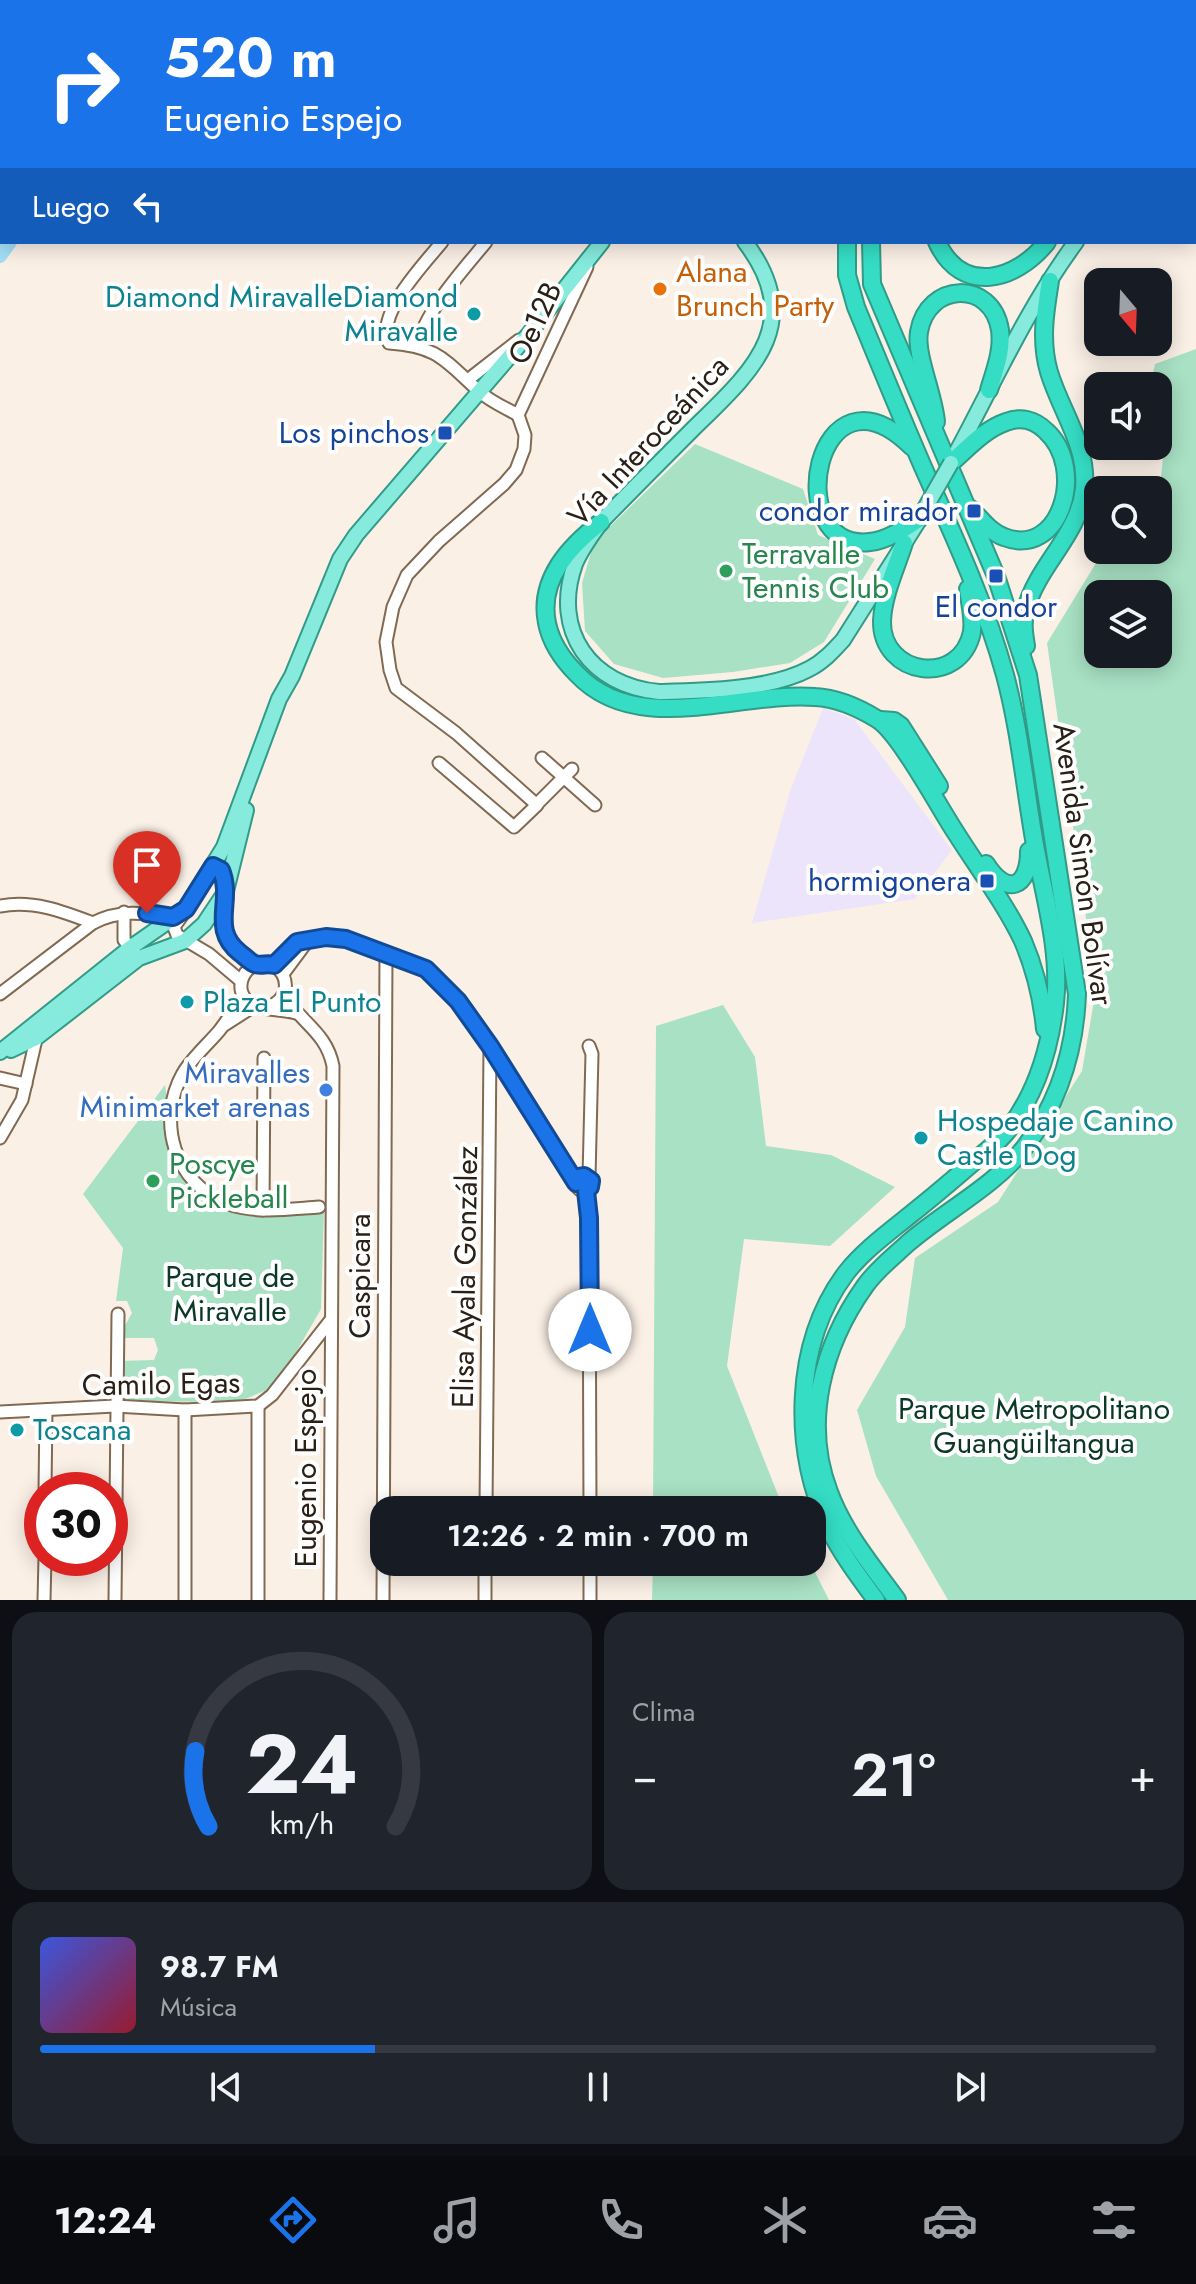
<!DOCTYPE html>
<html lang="es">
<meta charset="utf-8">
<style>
:root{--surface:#171b24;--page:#20242c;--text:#f1f3f6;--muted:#9ea1a6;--line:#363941;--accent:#1a73e8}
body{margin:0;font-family:Jost,sans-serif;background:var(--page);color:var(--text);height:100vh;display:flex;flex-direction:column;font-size:30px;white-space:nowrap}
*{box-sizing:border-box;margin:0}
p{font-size:26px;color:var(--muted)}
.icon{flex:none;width:44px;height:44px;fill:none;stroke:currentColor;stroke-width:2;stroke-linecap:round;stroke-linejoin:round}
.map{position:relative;height:1600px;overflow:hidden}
.sheet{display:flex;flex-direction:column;gap:12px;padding:12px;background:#0d0f14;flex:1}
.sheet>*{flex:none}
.top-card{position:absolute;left:0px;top:0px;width:1196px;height:244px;box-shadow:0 4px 20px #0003;background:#1a73e8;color:#fff;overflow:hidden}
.needle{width:52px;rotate:161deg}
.buttons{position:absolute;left:1084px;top:268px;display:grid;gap:16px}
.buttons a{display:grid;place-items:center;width:88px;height:88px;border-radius:16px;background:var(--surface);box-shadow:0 4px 20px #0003;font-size:40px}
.speed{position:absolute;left:24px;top:1472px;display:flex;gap:16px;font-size:40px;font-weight:700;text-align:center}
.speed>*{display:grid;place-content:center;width:104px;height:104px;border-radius:50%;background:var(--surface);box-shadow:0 4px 20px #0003;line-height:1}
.speed .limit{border:12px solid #d22;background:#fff;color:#111}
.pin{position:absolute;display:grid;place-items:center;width:68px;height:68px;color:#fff;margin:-82px -34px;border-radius:50% 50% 50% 0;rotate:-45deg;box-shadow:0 0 8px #0007}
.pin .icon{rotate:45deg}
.me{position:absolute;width:88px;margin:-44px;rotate:0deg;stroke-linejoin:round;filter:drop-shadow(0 0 6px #0008)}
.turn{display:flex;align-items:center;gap:28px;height:168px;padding:0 32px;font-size:36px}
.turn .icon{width:104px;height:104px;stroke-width:2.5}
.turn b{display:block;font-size:56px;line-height:68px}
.then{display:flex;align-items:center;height:76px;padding:0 32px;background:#0003;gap:16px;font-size:30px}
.big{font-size:60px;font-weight:600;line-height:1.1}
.sheet .tile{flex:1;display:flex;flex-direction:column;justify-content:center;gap:12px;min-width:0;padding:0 28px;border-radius:24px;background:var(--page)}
.sheet .dial{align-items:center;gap:0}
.dial svg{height:208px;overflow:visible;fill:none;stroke:var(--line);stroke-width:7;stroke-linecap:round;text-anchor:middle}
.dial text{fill:var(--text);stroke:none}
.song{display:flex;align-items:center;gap:24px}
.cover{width:96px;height:96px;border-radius:12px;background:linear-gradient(135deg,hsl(230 70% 55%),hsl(350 70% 35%))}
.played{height:8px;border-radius:4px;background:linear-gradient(90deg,var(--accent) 30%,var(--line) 30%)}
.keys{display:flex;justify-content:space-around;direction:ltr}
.heat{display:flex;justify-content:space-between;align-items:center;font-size:44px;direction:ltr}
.sheet .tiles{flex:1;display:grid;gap:12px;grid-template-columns:1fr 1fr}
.tile:last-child{grid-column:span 2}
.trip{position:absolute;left:370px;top:1496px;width:456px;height:80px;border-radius:24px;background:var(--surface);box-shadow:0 4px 20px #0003;font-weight:600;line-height:80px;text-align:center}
.dock{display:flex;height:128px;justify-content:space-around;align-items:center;background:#090b0e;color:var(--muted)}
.dock .icon{width:56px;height:56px}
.dock .current{color:var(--accent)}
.dock b{font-size:36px;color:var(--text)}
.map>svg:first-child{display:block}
.industrial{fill:#ece4fa}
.green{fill:#a8e1c4;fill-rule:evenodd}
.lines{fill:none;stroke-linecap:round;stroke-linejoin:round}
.river{stroke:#a2ddf7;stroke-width:14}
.minor-casing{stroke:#816a52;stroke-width:15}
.major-casing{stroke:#319b88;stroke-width:18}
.highway-casing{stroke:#319b88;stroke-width:20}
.minor{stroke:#fff;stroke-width:11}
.major{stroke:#86ebdc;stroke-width:14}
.highway{stroke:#35ddc5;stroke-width:16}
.major-bridge-casing{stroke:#319b88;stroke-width:18;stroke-linecap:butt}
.major-bridge{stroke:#86ebdc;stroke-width:14}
.route-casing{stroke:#114b97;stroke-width:20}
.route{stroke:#1a73e8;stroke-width:14}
.food-dot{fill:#e8710a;stroke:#fff;stroke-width:3}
.culture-dot{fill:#0f9aa8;stroke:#fff;stroke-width:3}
.transit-dot{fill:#1a4fb4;stroke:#fff;stroke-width:3}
.leisure-dot{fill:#2e9e5b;stroke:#fff;stroke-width:3}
.shop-dot{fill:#3f7fe0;stroke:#fff;stroke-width:3}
.labels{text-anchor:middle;stroke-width:8;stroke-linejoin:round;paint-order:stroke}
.food-label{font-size:30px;fill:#c56008;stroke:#fff;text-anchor:start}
.culture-label{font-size:30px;fill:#0d838f;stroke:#fff;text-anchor:start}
.street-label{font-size:30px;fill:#2a2016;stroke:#fff}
.transit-label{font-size:30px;fill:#164399;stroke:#fff;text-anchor:end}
.leisure-label{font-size:30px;fill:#27864d;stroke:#fff;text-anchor:start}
.shop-label{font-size:30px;fill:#366cbe;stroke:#fff;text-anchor:end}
.park-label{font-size:30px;fill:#0c3927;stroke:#fff}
</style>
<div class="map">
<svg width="1196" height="1600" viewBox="0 0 1196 1600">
<rect width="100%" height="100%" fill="#fbf0e6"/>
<!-- industrial -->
<path class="industrial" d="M823,708L854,719L952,850L915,899L752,923L790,791Z"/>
<!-- green -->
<g class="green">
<path d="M1196,349V1600H948L876,1476L857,1410L905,1327L915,1258L998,1202L1082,1071L1096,989L1047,643L1104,550H1158V490H1151L1161,477L1166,428L1158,412V386H1150L1155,364ZM1098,594H1158V654H1098Z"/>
<path d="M695,444L803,489L818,535L875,559L824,642L790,663L733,672L663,678L614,664L585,631L582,583L594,542Z"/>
<path d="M723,1005L755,1057L766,1146L831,1155L895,1187L830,1246L744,1239L727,1366L784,1510H653L656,1026Z"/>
<path d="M165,1085L174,1151L197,1185L262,1212L324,1210L321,1309L291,1361L269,1389L238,1402L119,1401L118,1361L154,1360L158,1350L154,1338H118L132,1313L127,1301H116L123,1248L83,1194Z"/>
<path d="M653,1562H810L829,1600H652Z"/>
</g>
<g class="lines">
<!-- river -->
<g class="river">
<path d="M232,0L233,2"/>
<path d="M0,256L10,242"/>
</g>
<defs>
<g id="minor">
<path d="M737,2L739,0"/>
<path d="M442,242C425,263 375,314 389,343C439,346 446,362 480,392C491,402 506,408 518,415"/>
<path d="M418,345C425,311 464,269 486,242"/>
<path d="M469,379L519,340"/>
<path d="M518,415L587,267"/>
<path d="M542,758L595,805"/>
<path d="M439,763L514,827L537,805L456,733L396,688L390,670L386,642L393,607L407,575L439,541L504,484L516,470L524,449L525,435L518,415"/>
<path d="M537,804L572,769"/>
<path d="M213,866L221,870C231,894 214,926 230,944C237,952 247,958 255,964"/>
<path d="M0,906C33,900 62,911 93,923"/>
<path d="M124,912V940L134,952"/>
<path d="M184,913L174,927L177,935L209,954L241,981"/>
<path d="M274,965L297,942L326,937L346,939L426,969L458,1001L490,1046L576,1183"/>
<path d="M283,974L309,939"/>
<path d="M0,994L93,923C120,909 144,913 173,917"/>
<path d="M284,994C300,1023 326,1031 333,1066L330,1600"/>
<path d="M243,996C235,1007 228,1020 219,1031C208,1044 192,1058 183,1073C156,1121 174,1184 228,1204C257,1214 289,1209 319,1207"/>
<path d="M268,1007C289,999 291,978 274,965C245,955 228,992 253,1005C261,1010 283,1009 296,1013"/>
<path d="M223,1026L254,1006"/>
<path d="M589,1046L592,1054L589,1177"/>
<path d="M0,1078L26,1084"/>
<path d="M0,1138L22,1100L37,1035"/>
<path d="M586,1191L580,1190L576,1186L577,1180L581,1176L589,1177L591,1184L586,1191L589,1218L590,1510"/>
<path d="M263,1210L264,1058"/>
<path d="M185,1410V1600"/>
<path d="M0,1412L115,1406L185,1410L258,1406L272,1395L330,1321"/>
<path d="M45,1490L46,1410"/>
<path d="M486,1510L490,1046"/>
<path d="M590,1562V1600"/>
<path d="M44,1600L45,1558"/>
<path d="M115,1600L118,1314"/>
<path d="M258,1600V1406"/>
<path d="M383,1600L386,953"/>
<path d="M485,1600V1562"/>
</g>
<g id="major">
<path d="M1194,230H1196"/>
<path d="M745,242C808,325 750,373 692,430C662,460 631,491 601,522C591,536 581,549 575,564C551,631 591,686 659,692C703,691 770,690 809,669C823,662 833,651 843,640L919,520"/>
<path d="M954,457C993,385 1027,308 1076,242"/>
<path d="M11,1050L36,1038L139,958L185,941L204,924L226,891L246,810"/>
<path d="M0,1052L130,948L186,909L224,847L279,699L292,676L340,559L356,535L528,335L602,242"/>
</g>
<g id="highway">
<path d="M1194,125H1196"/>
<path d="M1194,144H1196"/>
<path d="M1194,210H1196"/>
<path d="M847,242V275L856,307C878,360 900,414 923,467C953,534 985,603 1005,675C1020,731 1025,789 1035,845C1044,896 1061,951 1055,1003C1050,1047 1036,1094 1008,1130C1000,1141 987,1150 977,1159C955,1178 933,1197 910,1215C889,1232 863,1251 846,1273C793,1344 792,1449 829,1528C841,1553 859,1577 876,1600"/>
<path d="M871,242L872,284L996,576L1028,675L1077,994C1075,1049 1059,1102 1025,1147C995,1186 945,1211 908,1243C894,1256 876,1270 865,1286C823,1345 802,1422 829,1492C843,1531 873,1567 897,1600"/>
<path d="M937,242C962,296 1016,281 1047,242"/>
<path d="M936,422C934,395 915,355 919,332C927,282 992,279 1000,330C1003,350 995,370 989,390"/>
<path d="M912,447C815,351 779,553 870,542C888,540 905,528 920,518"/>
<path d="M952,462C968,448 985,429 1006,422C1021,416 1035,420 1046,431C1087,468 1061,559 1004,537C990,532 981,519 971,509"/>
<path d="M601,522C570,546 538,579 547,623C551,643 563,660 577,674C637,738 739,691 815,697C836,698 859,708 877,719C899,732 940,809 956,833C978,868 1005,903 1023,941C1035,969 1042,998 1045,1029"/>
<path d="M904,543C896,568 883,595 882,621C881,676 960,688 972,632C974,618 970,603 968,589"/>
<path d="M1026,646C1024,634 1022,621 1026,609C1037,566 1079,535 1084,489C1088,445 1061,412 1049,372C1040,341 1045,312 1050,281"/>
<path d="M881,720L894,721L901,726L939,786"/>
<path d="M986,864C1006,896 1029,889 1029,851"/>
</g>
</defs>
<!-- minor casing -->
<use href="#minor" class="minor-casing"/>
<!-- major casing -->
<use href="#major" class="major-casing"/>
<!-- highway casing -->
<use href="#highway" class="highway-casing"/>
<!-- minor -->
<use href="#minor" class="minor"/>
<!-- major -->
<use href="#major" class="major"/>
<!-- highway -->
<use href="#highway" class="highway"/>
<defs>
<path id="major-bridge" d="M920,517L951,463"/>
</defs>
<!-- major-bridge casing -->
<use href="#major-bridge" class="major-bridge-casing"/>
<!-- major-bridge -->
<use href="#major-bridge" class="major-bridge"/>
</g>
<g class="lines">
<defs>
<path id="route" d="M147,913L173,917L186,909L213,866L221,870C234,902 209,928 240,953C243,955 251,963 255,964C262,966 267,963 274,965L297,942L326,937L346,939L426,969L458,1001L490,1046L576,1183L578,1177L584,1176L591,1181L590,1187L586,1191L589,1218L590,1330"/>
</defs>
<!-- route casing -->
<use href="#route" class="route-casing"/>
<!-- route -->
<use href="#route" class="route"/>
</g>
<!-- markers -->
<circle class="food-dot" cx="660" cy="289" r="8"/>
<g class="culture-dot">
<circle cx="474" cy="314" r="8"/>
<circle cx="187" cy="1002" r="8"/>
<circle cx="921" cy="1138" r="8"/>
<circle cx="17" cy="1430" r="8"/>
</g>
<g class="transit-dot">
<rect x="437" y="425" width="16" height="16" rx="4"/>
<rect x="966" y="503" width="16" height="16" rx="4"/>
<rect x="988" y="568" width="16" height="16" rx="4"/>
<rect x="979" y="873" width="16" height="16" rx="4"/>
</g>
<g class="leisure-dot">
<circle cx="726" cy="571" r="8"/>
<circle cx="153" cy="1181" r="8"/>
</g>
<circle class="shop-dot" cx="326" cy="1090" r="8"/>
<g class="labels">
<!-- food labels -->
<g class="food-label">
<text x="676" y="282">Alana<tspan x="676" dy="34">Brunch Party</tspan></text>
</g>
<!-- culture labels -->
<g class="culture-label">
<text x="458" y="307" text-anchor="end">Diamond MiravalleDiamond<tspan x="458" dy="34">Miravalle</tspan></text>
<text x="203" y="1012">Plaza El Punto</text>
<text x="937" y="1131">Hospedaje Canino<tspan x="937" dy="34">Castle Dog</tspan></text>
<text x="33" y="1440">Toscana</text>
</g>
<!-- street labels -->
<g class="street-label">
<text transform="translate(535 323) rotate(-65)" y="10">Oe12B</text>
<text transform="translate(648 441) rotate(-47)" y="10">Vía Interoceánica</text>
<text transform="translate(1083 864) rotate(82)" y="10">Avenida Simón Bolívar</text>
<text transform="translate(360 1276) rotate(-90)" y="10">Caspicara</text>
<text transform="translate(465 1277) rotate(-89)" y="10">Elisa Ayala González</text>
<text transform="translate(161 1384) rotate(-1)" y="10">Camilo Egas</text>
<text transform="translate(306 1468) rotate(-90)" y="10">Eugenio Espejo</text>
</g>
<!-- transit labels -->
<g class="transit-label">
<text x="429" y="443">Los pinchos</text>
<text x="958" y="521">condor mirador</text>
<text x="996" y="617" text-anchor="middle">El condor</text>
<text x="971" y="891">hormigonera</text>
</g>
<!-- leisure labels -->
<g class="leisure-label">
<text x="742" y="564">Terravalle<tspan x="742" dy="34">Tennis Club</tspan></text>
<text x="169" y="1174">Poscye<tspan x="169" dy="34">Pickleball</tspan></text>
</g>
<!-- shop labels -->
<g class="shop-label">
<text x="310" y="1083">Miravalles<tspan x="310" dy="34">Minimarket arenas</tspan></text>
</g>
<!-- park labels -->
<g class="park-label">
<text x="230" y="1287">Parque de<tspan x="230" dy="34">Miravalle</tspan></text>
<text x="1034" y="1419">Parque Metropolitano<tspan x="1034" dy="34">Guangüiltangua</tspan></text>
</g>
</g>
</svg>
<div class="buttons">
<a><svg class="needle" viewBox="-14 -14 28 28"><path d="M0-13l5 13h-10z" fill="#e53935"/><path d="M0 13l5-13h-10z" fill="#9ea1a6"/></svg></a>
<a><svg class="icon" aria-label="sound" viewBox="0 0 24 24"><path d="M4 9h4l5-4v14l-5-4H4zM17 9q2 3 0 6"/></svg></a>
<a><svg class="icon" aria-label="search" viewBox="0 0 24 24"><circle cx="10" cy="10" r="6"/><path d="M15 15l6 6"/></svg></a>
<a><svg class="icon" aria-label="layers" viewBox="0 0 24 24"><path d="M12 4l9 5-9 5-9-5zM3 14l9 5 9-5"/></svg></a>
</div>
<div class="speed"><div class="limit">30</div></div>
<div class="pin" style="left:147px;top:913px;background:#d93025"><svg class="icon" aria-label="arrive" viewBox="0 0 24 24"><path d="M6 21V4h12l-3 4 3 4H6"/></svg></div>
<svg class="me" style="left:590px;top:1330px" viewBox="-20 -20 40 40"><circle r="19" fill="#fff"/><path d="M0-13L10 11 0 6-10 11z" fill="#1a73e8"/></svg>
<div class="trip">12:26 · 2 min · 700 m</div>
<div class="top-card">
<div class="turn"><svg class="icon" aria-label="right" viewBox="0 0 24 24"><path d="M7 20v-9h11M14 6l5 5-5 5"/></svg><div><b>520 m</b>Eugenio Espejo</div></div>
<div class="then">Luego<svg class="icon" aria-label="left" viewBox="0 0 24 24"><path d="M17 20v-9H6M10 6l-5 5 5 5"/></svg></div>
</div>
</div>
<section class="sheet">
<div class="tiles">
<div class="tile dial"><svg viewBox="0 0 100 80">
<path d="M14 69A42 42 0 1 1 86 69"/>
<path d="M14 69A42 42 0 0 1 9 40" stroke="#1a73e8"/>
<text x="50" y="56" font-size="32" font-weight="700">24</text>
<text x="50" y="72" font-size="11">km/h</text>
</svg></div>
<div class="tile"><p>Clima</p>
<div class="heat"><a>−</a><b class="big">21°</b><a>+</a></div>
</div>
<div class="tile">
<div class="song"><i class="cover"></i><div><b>98.7 FM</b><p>Música</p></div></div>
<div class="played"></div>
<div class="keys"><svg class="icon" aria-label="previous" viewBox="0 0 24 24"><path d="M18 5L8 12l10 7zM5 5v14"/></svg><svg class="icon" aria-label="pause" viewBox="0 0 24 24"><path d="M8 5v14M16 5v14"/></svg><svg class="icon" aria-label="next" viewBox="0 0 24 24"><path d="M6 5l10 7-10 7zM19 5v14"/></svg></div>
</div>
</div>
</section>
<nav class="dock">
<b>12:24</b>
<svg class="icon current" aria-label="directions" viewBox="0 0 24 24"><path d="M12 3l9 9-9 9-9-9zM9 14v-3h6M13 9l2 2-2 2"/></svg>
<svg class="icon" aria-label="music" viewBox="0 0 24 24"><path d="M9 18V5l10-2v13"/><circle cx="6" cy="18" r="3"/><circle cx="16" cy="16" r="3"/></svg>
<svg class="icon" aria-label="phone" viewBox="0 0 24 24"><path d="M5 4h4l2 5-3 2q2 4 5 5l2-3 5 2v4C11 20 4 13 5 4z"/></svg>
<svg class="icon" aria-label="climate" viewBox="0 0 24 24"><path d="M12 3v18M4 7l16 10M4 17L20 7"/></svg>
<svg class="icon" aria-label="car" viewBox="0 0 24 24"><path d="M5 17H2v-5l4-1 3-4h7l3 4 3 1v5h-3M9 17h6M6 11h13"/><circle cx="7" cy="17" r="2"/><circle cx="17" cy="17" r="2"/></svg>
<svg class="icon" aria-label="filters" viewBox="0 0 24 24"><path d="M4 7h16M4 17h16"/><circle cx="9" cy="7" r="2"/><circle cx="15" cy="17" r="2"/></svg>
</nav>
